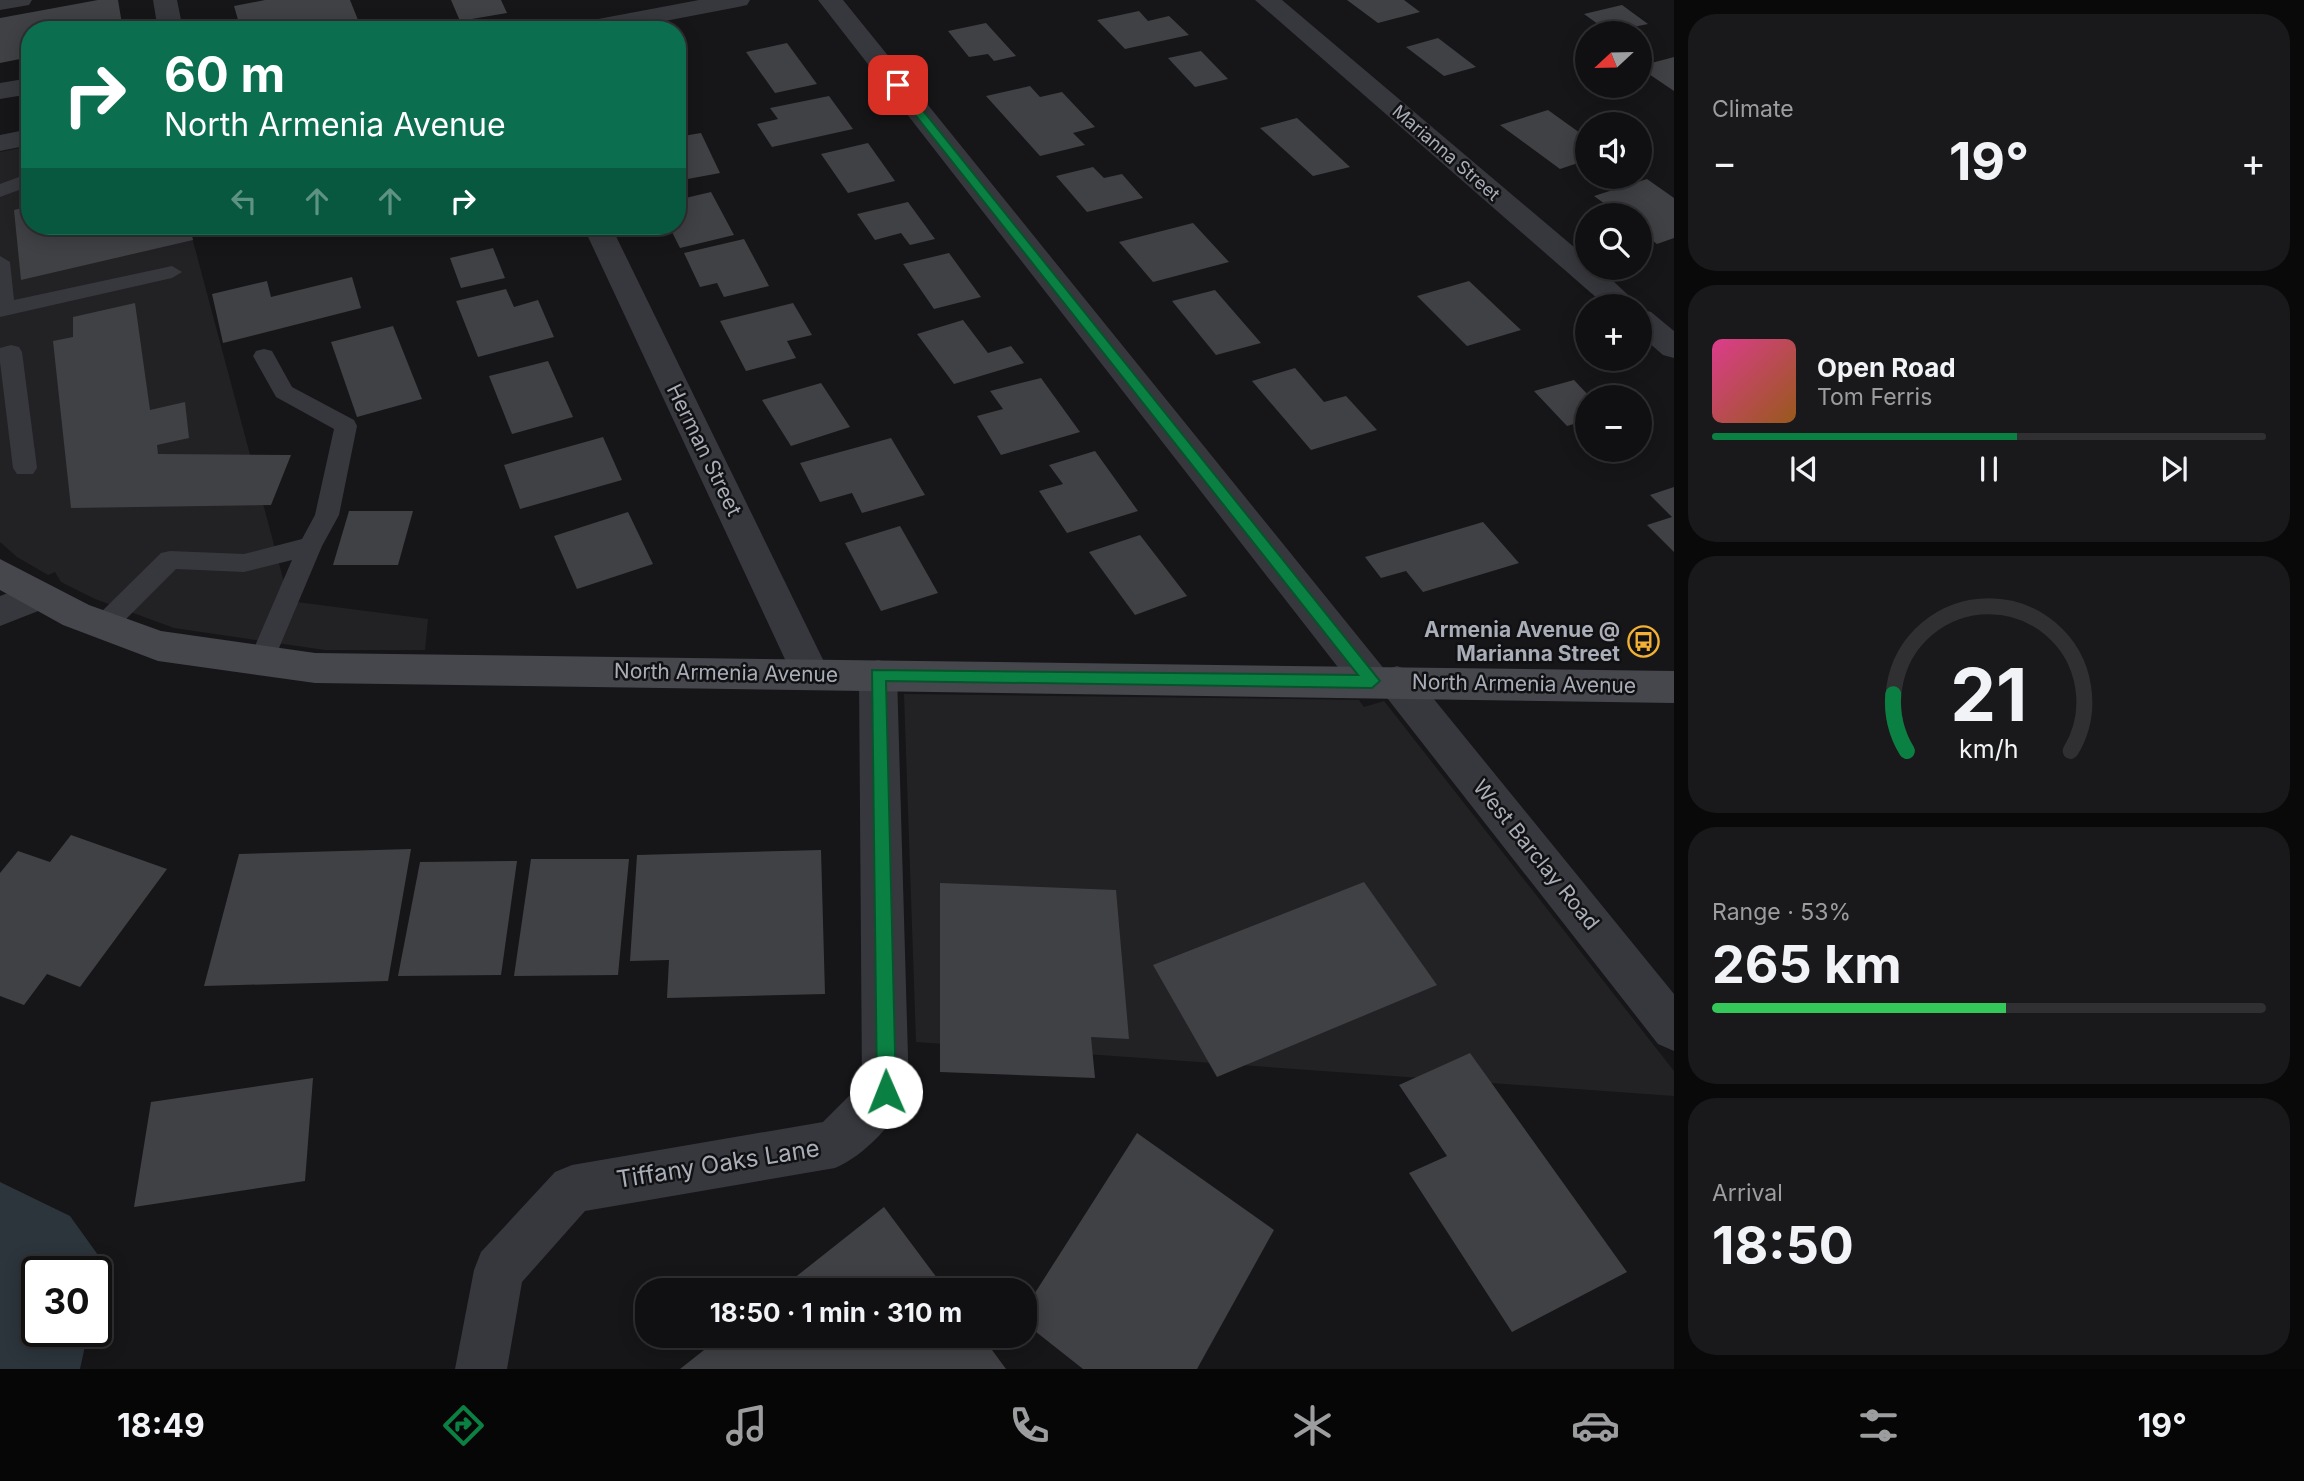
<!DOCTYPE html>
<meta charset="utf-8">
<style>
:root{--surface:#101012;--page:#19191b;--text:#f1f3f6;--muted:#9c9d9f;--line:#303032;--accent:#0b8043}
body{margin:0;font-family:Inter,sans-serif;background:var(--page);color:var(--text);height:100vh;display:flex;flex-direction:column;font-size:26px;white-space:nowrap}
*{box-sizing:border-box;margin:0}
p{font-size:23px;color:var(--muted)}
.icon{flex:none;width:38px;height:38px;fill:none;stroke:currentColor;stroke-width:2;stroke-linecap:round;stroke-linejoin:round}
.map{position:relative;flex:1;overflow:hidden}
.sheet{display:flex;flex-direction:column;gap:14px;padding:14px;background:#09090a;width:630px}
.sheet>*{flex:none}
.top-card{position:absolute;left:21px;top:21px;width:665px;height:214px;border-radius:28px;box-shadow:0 4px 18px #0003,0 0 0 2px var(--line);background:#0b6e4f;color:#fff;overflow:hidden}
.needle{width:46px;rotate:248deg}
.controls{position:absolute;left:1575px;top:21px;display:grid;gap:14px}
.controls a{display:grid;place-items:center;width:77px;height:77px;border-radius:50%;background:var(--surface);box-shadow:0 4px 18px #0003,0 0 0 2px var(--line);font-size:35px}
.speed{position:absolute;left:21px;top:1256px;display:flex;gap:14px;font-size:35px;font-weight:700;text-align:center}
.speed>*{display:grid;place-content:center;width:91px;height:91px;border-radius:50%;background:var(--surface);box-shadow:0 4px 18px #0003,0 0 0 2px var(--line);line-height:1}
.speed .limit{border:4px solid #111;border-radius:10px;background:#fff;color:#111}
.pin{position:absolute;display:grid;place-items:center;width:60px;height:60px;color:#fff;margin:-30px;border-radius:14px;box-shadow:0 4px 10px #0006}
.me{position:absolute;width:77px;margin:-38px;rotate:359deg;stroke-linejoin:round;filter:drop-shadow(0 0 5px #0008)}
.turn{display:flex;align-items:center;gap:24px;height:147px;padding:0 28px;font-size:32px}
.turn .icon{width:91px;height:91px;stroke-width:2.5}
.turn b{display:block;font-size:49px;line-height:60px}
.lanes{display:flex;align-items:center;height:66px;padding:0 28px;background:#0003;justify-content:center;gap:35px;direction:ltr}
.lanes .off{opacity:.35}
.big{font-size:52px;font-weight:700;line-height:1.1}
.sheet .tile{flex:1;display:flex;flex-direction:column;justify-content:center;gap:10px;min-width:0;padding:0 24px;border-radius:28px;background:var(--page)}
.sheet .dial{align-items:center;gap:0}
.dial svg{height:182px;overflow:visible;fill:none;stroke:var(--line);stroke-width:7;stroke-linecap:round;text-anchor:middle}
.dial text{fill:var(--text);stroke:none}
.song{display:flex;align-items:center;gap:21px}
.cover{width:84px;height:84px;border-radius:10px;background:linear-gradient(135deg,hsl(330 70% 55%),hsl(30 70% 35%))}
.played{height:7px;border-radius:4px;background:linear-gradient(90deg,var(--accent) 55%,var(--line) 55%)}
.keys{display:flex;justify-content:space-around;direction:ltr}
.heat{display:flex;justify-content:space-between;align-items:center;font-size:38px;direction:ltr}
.charge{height:10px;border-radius:5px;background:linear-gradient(90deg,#34c759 53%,var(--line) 0)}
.trip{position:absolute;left:635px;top:1278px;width:402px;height:70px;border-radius:28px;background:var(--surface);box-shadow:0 4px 18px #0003,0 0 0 2px var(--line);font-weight:700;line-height:70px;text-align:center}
.dock{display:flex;height:112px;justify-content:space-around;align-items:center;background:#060607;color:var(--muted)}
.dock .icon{width:49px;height:49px}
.dock .current{color:var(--accent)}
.dock b{font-size:32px;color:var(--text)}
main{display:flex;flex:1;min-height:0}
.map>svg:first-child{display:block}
.built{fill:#222225}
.water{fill:#2c353c}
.building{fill:#404145}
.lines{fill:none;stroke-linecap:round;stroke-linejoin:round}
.lane{fill:#37383d;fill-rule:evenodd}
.street{fill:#37383d;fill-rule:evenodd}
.secondary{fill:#45474d;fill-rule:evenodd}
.route{fill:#0b8043;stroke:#07532c;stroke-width:2}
.labels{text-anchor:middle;stroke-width:5;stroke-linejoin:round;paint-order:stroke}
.far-street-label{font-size:18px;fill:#a8adb8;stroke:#111113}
.street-label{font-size:21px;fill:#a8adb8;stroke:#111113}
.poi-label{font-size:21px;font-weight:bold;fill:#a8adb8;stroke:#111113;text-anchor:end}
.near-street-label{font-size:24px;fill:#a8adb8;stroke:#111113}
</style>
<main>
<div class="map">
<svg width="1674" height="1369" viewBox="0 0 1674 1369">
<rect width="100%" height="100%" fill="#161618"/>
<!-- built -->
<g class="built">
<path d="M30,146V226H189L289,601L428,619L425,650H325L174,628L95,599L61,582L55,572L48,575L17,557L0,542V152Z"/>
<path d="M904,694L1359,700L1364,707L1384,701L1674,1071V1096L916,1042Z"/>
</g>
<!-- water -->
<path class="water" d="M0,1182L70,1216L103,1262L96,1293V1272H37V1332H88L80,1369H0Z"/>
<!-- building -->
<g class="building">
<path d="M98,0H118L123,30H30V57L0,63V18Z"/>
<path d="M265,0H350L362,30H241L234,6Z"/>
<path d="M451,0H501L507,13L460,21Z"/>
<path d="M1347,0H1404L1420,12L1378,23Z"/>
<path d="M1622,5L1648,24L1609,32L1584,14Z"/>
<path d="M1139,11L1148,21L1169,16L1189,35L1125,49L1097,20Z"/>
<path d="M986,23L1016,56L994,61L988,54L969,57L948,31Z"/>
<path d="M1438,38L1476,67L1444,76L1406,47Z"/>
<path d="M787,43L817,84L775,93L746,52Z"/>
<path d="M1201,51L1228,79L1195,87L1168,58Z"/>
<path d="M1674,57V91L1640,68V66Z"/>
<path d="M1030,86L1040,97L1062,92L1095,127L1073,133L1085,145L1040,156L986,96Z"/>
<path d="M829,96L853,129L772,147L757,124L778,119L770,108Z"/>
<path d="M1548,110L1587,138V160L1560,169L1500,125Z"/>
<path d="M1297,118L1350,167L1313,176L1260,128Z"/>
<path d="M701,133L720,173L677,181V137Z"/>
<path d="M868,143L895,181L848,193L821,154Z"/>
<path d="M1093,167L1104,178L1122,174L1143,198L1087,212L1056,176Z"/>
<path d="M1647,179L1674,198V238L1657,244L1640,231V215H1620L1594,196Z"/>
<path d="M711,192L734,235L680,248L669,226H677V200Z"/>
<path d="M908,202L935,239L910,245L901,233L875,240L857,214Z"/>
<path d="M30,206V226H190L193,240L21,280L14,210Z"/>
<path d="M1193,223L1229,262L1153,282L1119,242Z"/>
<path d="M744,239L769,286L724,297L717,283L700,287L684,253Z"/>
<path d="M493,248L505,278L461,288L450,258Z"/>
<path d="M949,253L981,297L934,309L903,264Z"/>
<path d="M352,277L361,308L223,343L212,294L267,281L271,297Z"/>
<path d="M1469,281L1521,330L1467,346L1417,296Z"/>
<path d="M506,289L514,307L538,300L554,337L478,357L456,301Z"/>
<path d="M1215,290L1261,343L1216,355L1172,301Z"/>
<path d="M135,303L150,410L185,402L189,438L157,445L158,454L291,455L271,505L71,508L53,341L73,337V317Z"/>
<path d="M793,303L812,335L787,341L796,358L746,371L720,321Z"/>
<path d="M963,320L988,353L1011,346L1024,363L954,384L917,334Z"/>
<path d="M393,326L422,399L357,417L331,342Z"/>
<path d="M548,361L573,417L512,434L489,376Z"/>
<path d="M1295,368L1324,402L1346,396L1377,430L1311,450L1252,381Z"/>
<path d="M1041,378L1080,432L1001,455L977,416L1003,409L990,391Z"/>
<path d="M1574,380L1590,397H1587V420L1567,426L1534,391Z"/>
<path d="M821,383L850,427L791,446L762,400Z"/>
<path d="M603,437L622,480L520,509L504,465Z"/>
<path d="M891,438L925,495L862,513L852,493L820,502L800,463Z"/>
<path d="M1095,451L1138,511L1067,533L1039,491L1063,484L1049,465Z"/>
<path d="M1674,487V552L1647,525L1672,517L1650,495Z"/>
<path d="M349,511H413L398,565H333Z"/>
<path d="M628,512L653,564L577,589L554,536Z"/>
<path d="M1483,522L1519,563L1423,592L1406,571L1381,578L1365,557Z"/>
<path d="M900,526L938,593L881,611L845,543Z"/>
<path d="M1140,535L1187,596L1135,615L1089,552Z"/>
<path d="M71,835L167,869L80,987L47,974L24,1005L0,996V873L18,851L50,862Z"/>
<path d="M411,849L388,981L204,986L239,854Z"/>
<path d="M821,850L825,994L667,998L669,960L630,961L637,855Z"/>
<path d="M531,859H629L618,975L514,976Z"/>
<path d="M517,861L501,975L398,976L420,862Z"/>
<path d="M1364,882L1437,985L1217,1077L1153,965Z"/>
<path d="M940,883L1116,890L1129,1039L1091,1037L1095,1078L940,1072Z"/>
<path d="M1470,1053L1627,1272L1512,1332L1409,1173L1447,1156L1399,1085Z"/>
<path d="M313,1078L305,1181L134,1207L151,1102Z"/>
<path d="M1137,1133L1274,1230L1197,1369H1083L1026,1324V1307Z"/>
<path d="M884,1207L946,1290H780L793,1279Z"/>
<path d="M723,1335H981L1006,1369H680Z"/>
</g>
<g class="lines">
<!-- lane -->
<g class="lane">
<path d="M30,173V186L0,197V184Z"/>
<path d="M0,256L10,262L14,300L172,266L182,272L172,278L0,317Z"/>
<path d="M11,345L19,347L22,352L37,468L33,474H17L13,468L0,362V348Z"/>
<path d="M264,349L272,351L292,387L354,420L357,426L339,515L322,546L271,667L262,670L253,667L249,660L292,560L244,572L176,569L113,632L104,635L95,632L91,625L95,618L161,553L170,551L244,554L302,539L315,515L334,429L276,397L253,356L256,351Z"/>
</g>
<!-- street -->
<g class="street">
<path d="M0,0H32L29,5L0,10Z"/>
<path d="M153,0H177L183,30H158Z"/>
<path d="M699,0H750L747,5L738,7L618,30H565L568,25L577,23Z"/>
<path d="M818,0H843L1385,670L1397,666L1411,671L1674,994V1051L1658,1044L1384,694L1372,698L1358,693Z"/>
<path d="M1255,0H1282L1587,258V268H1599L1640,306V307L1606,306Z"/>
<path d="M30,78V94L0,99V83Z"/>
<path d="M30,129V145L0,151V135Z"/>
<path d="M583,226H611L830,674L825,685L811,689L797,685Z"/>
<path d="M1640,309L1651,312L1674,331V358L1663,355L1640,335Z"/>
<path d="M38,582L51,586L56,596L51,606L0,626V596Z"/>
<path d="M878,660L892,664L897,675L909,1092C897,1121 864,1156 835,1168L585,1211L522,1282L507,1369H455L474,1270L481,1252L555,1172L572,1165L823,1122L862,1083L859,675L864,664Z"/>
</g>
<!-- secondary -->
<path class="secondary" d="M0,559L89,605L161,631L315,653L1674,671V703L315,683L158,661L63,625L0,590Z"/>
</g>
<!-- route -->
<path class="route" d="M894,83H901L1380,681L1372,688L886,681L896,1092L893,1099L886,1101L880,1099L877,1092L872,670L1358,675L894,88Z"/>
<!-- icons -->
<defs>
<symbol id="bus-ring" viewBox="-11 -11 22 22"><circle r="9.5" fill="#111113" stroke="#f2b134" stroke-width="1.5"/><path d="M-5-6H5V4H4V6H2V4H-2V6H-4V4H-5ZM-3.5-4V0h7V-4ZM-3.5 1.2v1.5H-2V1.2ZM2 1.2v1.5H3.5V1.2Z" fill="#f2b134"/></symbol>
</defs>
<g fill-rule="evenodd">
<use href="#bus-ring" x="1626" y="624" width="35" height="35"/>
</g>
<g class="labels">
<!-- far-street labels -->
<g class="far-street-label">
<text transform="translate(1446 153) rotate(41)" y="6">Marianna Street</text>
</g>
<!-- street labels -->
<g class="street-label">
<text transform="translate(704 450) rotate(64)" y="7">Herman Street</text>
<text transform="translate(726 673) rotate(1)" y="7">North Armenia Avenue</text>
<text transform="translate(1524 684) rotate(1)" y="7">North Armenia Avenue</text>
<text transform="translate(1536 855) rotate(51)" y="7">West Barclay Road</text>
</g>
<!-- poi labels -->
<g class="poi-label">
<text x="1620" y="637">Armenia Avenue @<tspan x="1620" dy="24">Marianna Street</tspan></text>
</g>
<!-- near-street labels -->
<g class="near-street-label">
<text transform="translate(718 1164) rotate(-9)" y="8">Tiffany Oaks Lane</text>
</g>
</g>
</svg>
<div class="controls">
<a><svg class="needle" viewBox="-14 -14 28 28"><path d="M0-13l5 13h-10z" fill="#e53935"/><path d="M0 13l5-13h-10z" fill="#9c9d9f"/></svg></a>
<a><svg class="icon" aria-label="sound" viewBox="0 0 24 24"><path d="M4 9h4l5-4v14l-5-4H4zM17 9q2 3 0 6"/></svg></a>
<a><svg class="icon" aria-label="search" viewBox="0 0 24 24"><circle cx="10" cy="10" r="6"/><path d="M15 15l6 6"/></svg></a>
<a>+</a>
<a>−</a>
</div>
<div class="speed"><div class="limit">30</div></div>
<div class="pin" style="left:898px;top:85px;background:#d93025"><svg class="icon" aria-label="arrive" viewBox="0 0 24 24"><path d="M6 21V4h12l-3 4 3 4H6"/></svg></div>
<svg class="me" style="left:886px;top:1092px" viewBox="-20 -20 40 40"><circle r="19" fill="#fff"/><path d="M0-13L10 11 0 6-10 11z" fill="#0b8043"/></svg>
<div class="trip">18:50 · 1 min · 310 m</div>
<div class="top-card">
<div class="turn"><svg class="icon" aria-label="right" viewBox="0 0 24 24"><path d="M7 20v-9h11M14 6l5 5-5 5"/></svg><div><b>60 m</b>North Armenia Avenue</div></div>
<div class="lanes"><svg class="icon off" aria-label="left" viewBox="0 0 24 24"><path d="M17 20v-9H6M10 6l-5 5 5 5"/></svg><svg class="icon off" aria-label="ahead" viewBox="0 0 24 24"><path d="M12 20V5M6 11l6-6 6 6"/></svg><svg class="icon off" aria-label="ahead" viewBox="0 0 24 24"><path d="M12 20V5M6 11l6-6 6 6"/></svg><svg class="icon" aria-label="right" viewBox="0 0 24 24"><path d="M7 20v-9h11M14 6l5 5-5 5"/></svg></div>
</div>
</div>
<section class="sheet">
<div class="tile"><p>Climate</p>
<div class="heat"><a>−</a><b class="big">19°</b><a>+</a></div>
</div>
<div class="tile">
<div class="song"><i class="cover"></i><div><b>Open Road</b><p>Tom Ferris</p></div></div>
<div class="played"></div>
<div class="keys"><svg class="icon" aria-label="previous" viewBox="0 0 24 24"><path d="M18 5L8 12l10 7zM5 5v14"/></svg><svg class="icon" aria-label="pause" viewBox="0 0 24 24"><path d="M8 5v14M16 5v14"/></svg><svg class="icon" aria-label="next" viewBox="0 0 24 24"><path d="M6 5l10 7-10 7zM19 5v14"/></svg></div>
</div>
<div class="tile dial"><svg viewBox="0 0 100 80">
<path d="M14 69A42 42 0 1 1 86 69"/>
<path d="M14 69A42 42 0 0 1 8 44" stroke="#0b8043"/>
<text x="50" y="56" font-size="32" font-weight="700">21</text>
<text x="50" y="72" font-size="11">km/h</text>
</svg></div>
<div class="tile"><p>Range · 53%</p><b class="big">265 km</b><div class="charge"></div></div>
<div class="tile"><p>Arrival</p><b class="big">18:50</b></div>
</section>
</main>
<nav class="dock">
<b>18:49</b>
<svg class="icon current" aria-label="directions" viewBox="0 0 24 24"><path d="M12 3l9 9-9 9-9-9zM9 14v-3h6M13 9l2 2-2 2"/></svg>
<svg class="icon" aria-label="music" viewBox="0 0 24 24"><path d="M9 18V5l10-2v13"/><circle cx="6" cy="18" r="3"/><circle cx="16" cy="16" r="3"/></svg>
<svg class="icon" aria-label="phone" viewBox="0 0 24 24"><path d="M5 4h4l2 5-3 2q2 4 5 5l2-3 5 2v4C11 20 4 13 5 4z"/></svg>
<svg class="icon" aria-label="climate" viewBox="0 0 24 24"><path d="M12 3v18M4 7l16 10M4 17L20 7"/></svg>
<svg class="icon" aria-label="car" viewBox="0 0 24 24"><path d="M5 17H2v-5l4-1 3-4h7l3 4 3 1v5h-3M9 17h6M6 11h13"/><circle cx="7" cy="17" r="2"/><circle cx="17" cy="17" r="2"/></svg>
<svg class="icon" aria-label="filters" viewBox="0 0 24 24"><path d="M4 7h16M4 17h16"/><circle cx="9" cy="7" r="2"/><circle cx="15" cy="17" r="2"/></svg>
<b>19°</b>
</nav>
